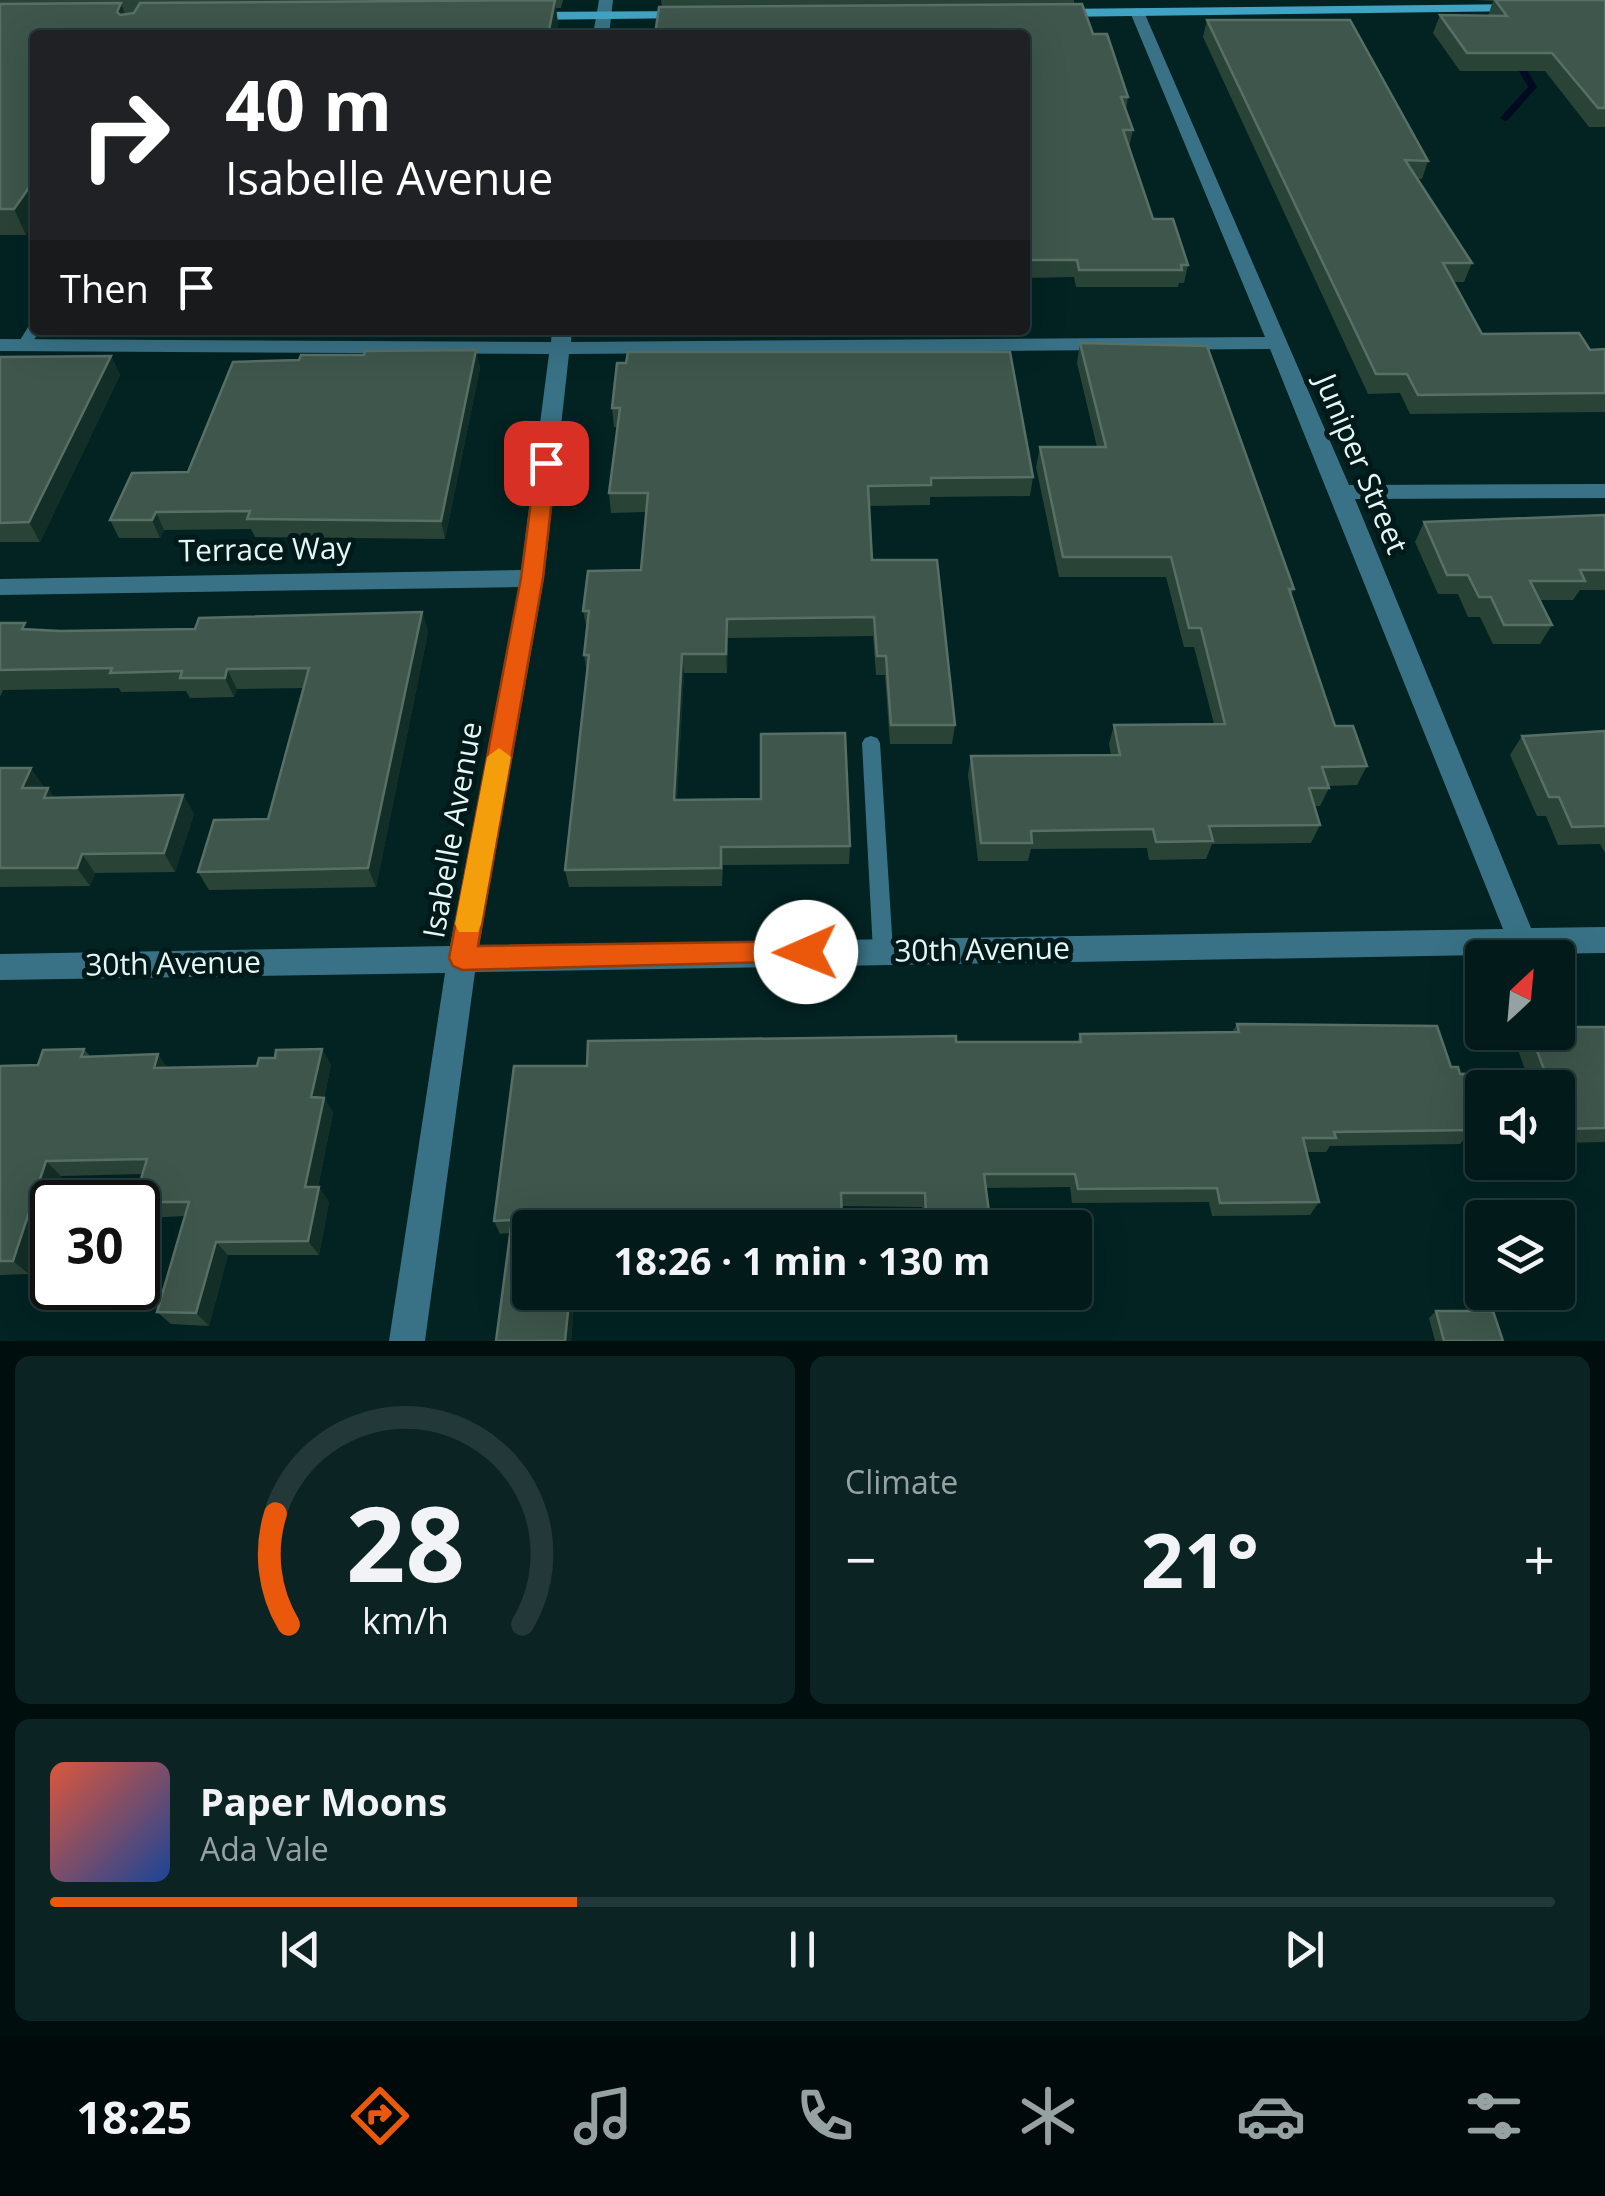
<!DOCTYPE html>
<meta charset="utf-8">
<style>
:root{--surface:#021a1a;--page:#0c2323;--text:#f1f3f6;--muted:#96a1a2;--line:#233839;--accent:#ea580c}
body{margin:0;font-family:"Open Sans",sans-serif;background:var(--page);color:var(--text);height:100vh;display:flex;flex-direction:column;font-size:38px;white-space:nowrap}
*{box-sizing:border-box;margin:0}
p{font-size:32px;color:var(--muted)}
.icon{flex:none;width:55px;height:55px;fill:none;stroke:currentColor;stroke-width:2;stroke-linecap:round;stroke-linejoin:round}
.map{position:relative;height:1341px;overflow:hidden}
.side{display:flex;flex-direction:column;gap:15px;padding:15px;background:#010e0e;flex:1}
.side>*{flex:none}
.guide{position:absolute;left:30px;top:30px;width:1000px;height:305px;border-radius:10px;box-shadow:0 10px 40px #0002,0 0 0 2px var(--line);background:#202124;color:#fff;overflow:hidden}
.needle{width:65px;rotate:26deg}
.fabs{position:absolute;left:1465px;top:940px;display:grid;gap:20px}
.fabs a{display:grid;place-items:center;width:110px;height:110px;border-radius:10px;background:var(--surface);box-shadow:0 10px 40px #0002,0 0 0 2px var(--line);font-size:50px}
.speed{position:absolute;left:30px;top:1180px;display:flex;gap:20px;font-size:50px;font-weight:700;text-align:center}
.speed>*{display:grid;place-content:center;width:130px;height:130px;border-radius:50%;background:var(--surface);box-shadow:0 10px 40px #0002,0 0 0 2px var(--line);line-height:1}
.speed .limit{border:5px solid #111;border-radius:15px;background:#fff;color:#111}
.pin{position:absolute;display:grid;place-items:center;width:85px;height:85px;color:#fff;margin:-42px;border-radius:20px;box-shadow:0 5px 15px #0006}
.me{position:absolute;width:110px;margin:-55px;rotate:269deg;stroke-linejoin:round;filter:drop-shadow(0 0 8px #0008)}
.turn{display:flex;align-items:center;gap:35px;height:210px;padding:0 30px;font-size:45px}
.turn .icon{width:130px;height:130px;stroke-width:2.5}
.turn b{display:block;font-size:70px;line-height:85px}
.then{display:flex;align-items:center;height:95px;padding:0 30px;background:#0003;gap:20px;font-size:38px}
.big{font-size:75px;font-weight:700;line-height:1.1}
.side .card{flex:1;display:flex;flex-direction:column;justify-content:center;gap:15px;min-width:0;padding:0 35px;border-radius:15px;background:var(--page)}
.side .dial{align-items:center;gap:0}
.dial svg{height:260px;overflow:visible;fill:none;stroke:var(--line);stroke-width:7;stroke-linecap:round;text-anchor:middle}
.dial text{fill:var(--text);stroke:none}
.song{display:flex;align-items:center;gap:30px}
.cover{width:120px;height:120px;border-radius:15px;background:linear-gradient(135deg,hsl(10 70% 55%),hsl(220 70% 35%))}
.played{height:10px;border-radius:5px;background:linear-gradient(90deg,var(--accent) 35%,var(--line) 35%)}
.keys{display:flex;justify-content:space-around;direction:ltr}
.heat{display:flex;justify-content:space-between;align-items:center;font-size:55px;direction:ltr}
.side .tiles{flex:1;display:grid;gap:15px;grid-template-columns:1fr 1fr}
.card:last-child{grid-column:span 2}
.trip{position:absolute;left:512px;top:1210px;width:580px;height:100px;border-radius:10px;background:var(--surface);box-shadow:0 10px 40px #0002,0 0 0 2px var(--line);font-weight:700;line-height:100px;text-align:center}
.menu{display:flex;height:160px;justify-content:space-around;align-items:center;background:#010a0a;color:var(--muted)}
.menu .icon{width:70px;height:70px}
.menu .current{color:var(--accent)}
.menu b{font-size:45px;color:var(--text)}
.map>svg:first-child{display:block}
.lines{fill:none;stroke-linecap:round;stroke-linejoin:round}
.stream{fill:#000a20;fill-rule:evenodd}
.lane{fill:#397286;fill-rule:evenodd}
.street{fill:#397286;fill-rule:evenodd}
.secondary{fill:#41a3c3;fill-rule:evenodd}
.wall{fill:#2a4337}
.shaded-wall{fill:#122e26}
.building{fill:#3e564c;stroke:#586f66;stroke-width:2.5}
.route{fill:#ea580c;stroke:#983908;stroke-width:2.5}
.slow{fill:#f59e0b}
.labels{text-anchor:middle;stroke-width:10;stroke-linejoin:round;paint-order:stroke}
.street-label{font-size:30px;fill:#e5f6f5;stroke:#001919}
</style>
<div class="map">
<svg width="1605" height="1341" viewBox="0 0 1605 1341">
<rect width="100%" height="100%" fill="#022322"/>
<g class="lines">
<!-- stream -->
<path class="stream" d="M1514,52L1518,55L1537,87L1508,120L1505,121L1500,118L1528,87L1510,55Z"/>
<!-- lane -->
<g class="lane">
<path d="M35,323V330H40L29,348L24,349L19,348L17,345L30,324Z"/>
<path d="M871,736L877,738L880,743L893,951L890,957L883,960L876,957L873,951L862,743L865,738Z"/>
</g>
<!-- street -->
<g class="street">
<path d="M599,0H613L609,35H593Z"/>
<path d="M1137,8L1144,12L1349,485L1605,484V498L1355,499L1531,928L1605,927V953L475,972L425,1341H389L445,973L0,980V954L450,946L519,587L0,595V579L521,570L549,354L0,351V339L551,342L552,330H572L571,342L1265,337L1130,12ZM1270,349L1503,929L479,946L544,578L569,354Z"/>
</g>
<!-- secondary -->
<g class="secondary">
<path d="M1525,4L1532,8L1530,11L1055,17L1048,13L1055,9Z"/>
<path d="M690,11L695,12V18L525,20L518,16L525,12Z"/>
</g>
</g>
<!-- wall -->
<g class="wall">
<path d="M0,0H563L561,8H556L558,24L556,35H35L26,235H0Z"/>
<path d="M661,0H1074V4L1093,34L1128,97L1126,110L1133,130L1129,147L1153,219L1188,265L1184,283H1179L1178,287H1076L1074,277L1025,278V35L662,7Z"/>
<path d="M1475,0H1605V127H1589L1545,71H1460L1433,33L1440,15L1488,16L1493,1Z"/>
<path d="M1207,20L1428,161L1422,179H1417L1472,263L1464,282H1453L1482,334L1590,350L1605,349V412L1410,414L1400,393L1368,394L1203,37Z"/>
<path d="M1080,343L1294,589L1291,595L1335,726L1367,766L1357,785L1328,786L1329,788L1320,806H1315L1320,825L1311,843L1212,844L1206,859L1149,860L1147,848L1031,849L1028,861H978L968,775L971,756L1111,755L1109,744L1114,725L1214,724L1194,647H1184L1166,577H1059L1036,467L1040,447H1097L1077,363Z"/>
<path d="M476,350L480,368L445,539L255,537L251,529L164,530L160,538H119L110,520L188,472L299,360L364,355Z"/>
<path d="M111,356L120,375L40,542H0V357Z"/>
<path d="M617,363L1033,477L1030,496L930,497V505L869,506L872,560L955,725L952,744H890L885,675H876L873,636L728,638L727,673H684L677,800L850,846L849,864L723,865L722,886L569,887L565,870L587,673L584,655L587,630L583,611L641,570L646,512L611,513L609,493L617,427H614L612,408Z"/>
<path d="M1605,515V590H1580L1573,600H1539L1552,625L1540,644H1493L1480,617H1468L1458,594H1438L1415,542L1424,522Z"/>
<path d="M422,612L428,632L376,887L209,890L198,872L268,819L304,688L237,689L234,697L190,698L186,691L121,692L119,688L3,690L0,697V623L29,629L60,631L195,629Z"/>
<path d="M1605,731V853L1600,844L1558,845L1546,816H1537L1510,755L1522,736Z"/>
<path d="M0,768L44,787L54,797L183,795L194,814L175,872L95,873L90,886L0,887Z"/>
<path d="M1237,1024L1451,1067L1460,1074L1526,1072L1515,1042L1523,1032L1605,1027V1142L1558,1143V1088H1482V1127H1471L1472,1130L1460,1144L1330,1146L1326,1152H1307L1319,1202L1310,1215L1212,1216L1209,1202L1072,1203L1070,1187L986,1188L989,1212L985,1225L924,1226L922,1207L842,1206V1228H530V1292H575L571,1341H496L510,1233L500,1234L494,1221L587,1066L956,1042H1077L1080,1034L1232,1032Z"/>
<path d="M84,1049L90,1056L168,1068L257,1066L275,1058L322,1049L331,1065L324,1098L333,1113L318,1187L329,1202L319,1255H228L209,1326L171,1324L157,1312L184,1216L148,1218L138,1207L143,1174L61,1176L29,1274L0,1275V1066L38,1065Z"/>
<path d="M1436,1311L1503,1341H1435L1429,1318Z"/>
</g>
<!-- shaded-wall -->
<g class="shaded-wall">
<path d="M555,0L558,24L556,35H548Z"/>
<path d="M121,3L130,27L117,12Z"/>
<path d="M35,179V222L26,235L14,209Z"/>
<path d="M476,350L480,368L445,539L441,521Z"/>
<path d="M111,356L120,375L40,542L29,522Z"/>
<path d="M156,512L164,530L160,538L152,520Z"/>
<path d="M422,612L428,632L376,887L368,868Z"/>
<path d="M727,619L728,638L727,673L726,654Z"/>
<path d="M682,654L684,673L676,818L674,800Z"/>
<path d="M227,669L237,689L234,697L225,678Z"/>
<path d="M31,768L44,787L36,807L22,788Z"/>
<path d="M48,788L61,807L44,798Z"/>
<path d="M183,795L194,814L175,872L164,853Z"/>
<path d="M82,854L95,873L90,886L77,868Z"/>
<path d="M322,1049L331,1065L324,1098L333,1113L315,1202L305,1187L311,1097Z"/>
<path d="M158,1054L170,1071L154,1068Z"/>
<path d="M46,1161L61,1176L29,1274L13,1261Z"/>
<path d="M319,1187L329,1202L319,1255L308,1241Z"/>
<path d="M216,1242L228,1255L209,1326L196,1313Z"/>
<path d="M570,1292H575L571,1341H565Z"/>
</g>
<!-- building -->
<g class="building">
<path d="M555,0L548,35H35V179L14,209H0V4L121,3L117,12L120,15L134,13L140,3Z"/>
<path d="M1495,0H1605V108H1598L1552,53H1467L1440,15L1507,16Z"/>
<path d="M1082,4L1093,34H1107L1128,97H1121L1133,130H1123L1153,219H1173L1188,265H1181L1182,270H1079L1077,260H1025V35H655L659,7Z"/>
<path d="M1207,20H1350L1428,161L1405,160L1472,263H1443L1482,334L1579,333L1590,350L1605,349V393L1418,395L1407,374H1376Z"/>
<path d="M1080,343L1207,346L1294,589H1289L1335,726H1353L1367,766L1322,767L1329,788H1309L1320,825L1209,826L1213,841L1156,842L1153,829L1031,831L1032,843H981L971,756L1120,755L1114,725L1225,724L1201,628H1189L1171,557H1063L1040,447H1106Z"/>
<path d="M476,350L441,521L247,519L250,511L156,512L152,520H110L132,473L188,472L233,362L299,360L301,355H364L365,351Z"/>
<path d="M628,352H1010L1033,477L931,478V485L868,486L872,560H937L955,725H891L886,656H877L874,617L727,619L726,654H682L674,800L761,799V734L845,733L850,846L721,847V868L565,870L589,655H584L589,611H583L588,571L641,570L648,493H609L620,408H612L617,363H626Z"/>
<path d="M111,356L29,522L0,523V357Z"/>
<path d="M1605,515V570H1580L1585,581H1530L1552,625H1504L1491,597H1479L1468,575H1447L1424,522Z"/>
<path d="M422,612L368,868L198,872L214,820L268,819L309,668L227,669L225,678H180L182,671L110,673L112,668L0,670V623H25L22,629L60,631L195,629L199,618Z"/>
<path d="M1605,731V826L1572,827L1559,797H1549L1522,736Z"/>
<path d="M0,768H31L22,788H48L44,798L183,795L164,853L82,854L77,868H0Z"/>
<path d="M1237,1024L1437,1026L1451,1067H1458L1460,1074L1545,1072L1530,1032H1558V1027H1605V1128L1558,1129V1088H1482V1113H1466L1472,1130L1334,1132L1336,1138H1303L1319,1202L1220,1203L1217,1188L1078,1189L1075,1174H984L989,1212L926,1213L925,1193H841L842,1222H763V1228H530V1292H570L565,1341H496L512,1220L494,1221L514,1066H587L588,1041L956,1036V1042H1081L1080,1034L1239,1032Z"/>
<path d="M84,1049L81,1057L158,1054L154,1068L257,1066L259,1058H275L276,1050L322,1049L311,1097L324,1098L305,1187H319L308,1241L216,1242L196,1313L157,1312L189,1202H134L147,1159L46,1161L13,1261H0V1066L38,1065L43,1050Z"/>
<path d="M1436,1311H1493L1503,1341H1444Z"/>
</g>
<!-- route -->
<path class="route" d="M546,456L556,463L543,578L478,946L806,941L816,944L820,952L816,961L462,970L453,966L449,958L521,578L536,463Z"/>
<!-- slow -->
<path class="slow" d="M499,748L511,757L481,924L478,932H459L455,924L487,757Z"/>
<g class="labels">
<!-- street labels -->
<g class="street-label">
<text transform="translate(1361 464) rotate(67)" y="10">Juniper Street</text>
<text transform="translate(265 550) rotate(-1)" y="10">Terrace Way</text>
<text transform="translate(453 830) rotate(-80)" y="10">Isabelle Avenue</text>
<text transform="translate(982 950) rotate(-1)" y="10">30th Avenue</text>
<text transform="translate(173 964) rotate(-1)" y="10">30th Avenue</text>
</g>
</g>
</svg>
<div class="fabs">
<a><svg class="needle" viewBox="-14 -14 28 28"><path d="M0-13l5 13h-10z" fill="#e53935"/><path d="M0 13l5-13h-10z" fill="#96a1a2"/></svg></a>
<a><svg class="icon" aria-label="sound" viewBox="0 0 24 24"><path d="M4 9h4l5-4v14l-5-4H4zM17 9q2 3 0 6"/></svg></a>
<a><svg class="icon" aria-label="layers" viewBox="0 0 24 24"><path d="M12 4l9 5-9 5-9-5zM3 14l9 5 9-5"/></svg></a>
</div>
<div class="speed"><div class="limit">30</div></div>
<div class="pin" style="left:546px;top:463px;background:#d93025"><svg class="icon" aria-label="arrive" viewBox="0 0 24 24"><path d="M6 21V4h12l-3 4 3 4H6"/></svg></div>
<svg class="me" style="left:806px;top:952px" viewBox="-20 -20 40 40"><circle r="19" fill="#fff"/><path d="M0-13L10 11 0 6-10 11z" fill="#ea580c"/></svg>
<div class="trip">18:26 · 1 min · 130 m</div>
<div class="guide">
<div class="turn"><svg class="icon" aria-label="right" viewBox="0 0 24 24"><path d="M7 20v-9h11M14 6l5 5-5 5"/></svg><div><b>40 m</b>Isabelle Avenue</div></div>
<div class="then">Then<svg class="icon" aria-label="arrive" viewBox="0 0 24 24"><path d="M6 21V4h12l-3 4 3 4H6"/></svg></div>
</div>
</div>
<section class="side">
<div class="tiles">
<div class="card dial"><svg viewBox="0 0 100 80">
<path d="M14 69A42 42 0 1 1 86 69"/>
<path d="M14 69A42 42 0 0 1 10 35" stroke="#ea580c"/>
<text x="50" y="56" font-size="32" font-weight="700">28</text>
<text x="50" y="72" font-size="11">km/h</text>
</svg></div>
<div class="card"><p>Climate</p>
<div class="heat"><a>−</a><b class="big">21°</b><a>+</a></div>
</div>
<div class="card">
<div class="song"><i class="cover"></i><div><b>Paper Moons</b><p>Ada Vale</p></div></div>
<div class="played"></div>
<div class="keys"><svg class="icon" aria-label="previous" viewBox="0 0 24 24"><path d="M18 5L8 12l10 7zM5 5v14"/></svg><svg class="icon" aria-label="pause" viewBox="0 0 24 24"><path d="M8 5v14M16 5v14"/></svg><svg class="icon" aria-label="next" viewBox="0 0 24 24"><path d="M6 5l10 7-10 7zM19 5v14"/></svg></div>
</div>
</div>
</section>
<nav class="menu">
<b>18:25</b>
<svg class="icon current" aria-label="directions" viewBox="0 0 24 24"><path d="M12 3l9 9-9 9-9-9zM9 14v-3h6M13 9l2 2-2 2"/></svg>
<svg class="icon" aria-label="music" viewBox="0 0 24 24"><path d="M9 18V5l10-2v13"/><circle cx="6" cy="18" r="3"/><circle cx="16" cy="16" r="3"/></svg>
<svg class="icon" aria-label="phone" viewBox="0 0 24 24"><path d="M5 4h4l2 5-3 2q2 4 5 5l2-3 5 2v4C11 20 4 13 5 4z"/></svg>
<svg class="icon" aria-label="climate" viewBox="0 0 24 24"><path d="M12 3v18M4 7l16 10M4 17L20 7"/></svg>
<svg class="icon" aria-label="car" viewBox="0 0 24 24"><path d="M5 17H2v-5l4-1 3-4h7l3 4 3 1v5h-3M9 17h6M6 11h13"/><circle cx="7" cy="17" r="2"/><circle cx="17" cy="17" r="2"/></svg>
<svg class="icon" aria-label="filters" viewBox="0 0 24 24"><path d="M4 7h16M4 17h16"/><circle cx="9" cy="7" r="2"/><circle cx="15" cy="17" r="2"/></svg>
</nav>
